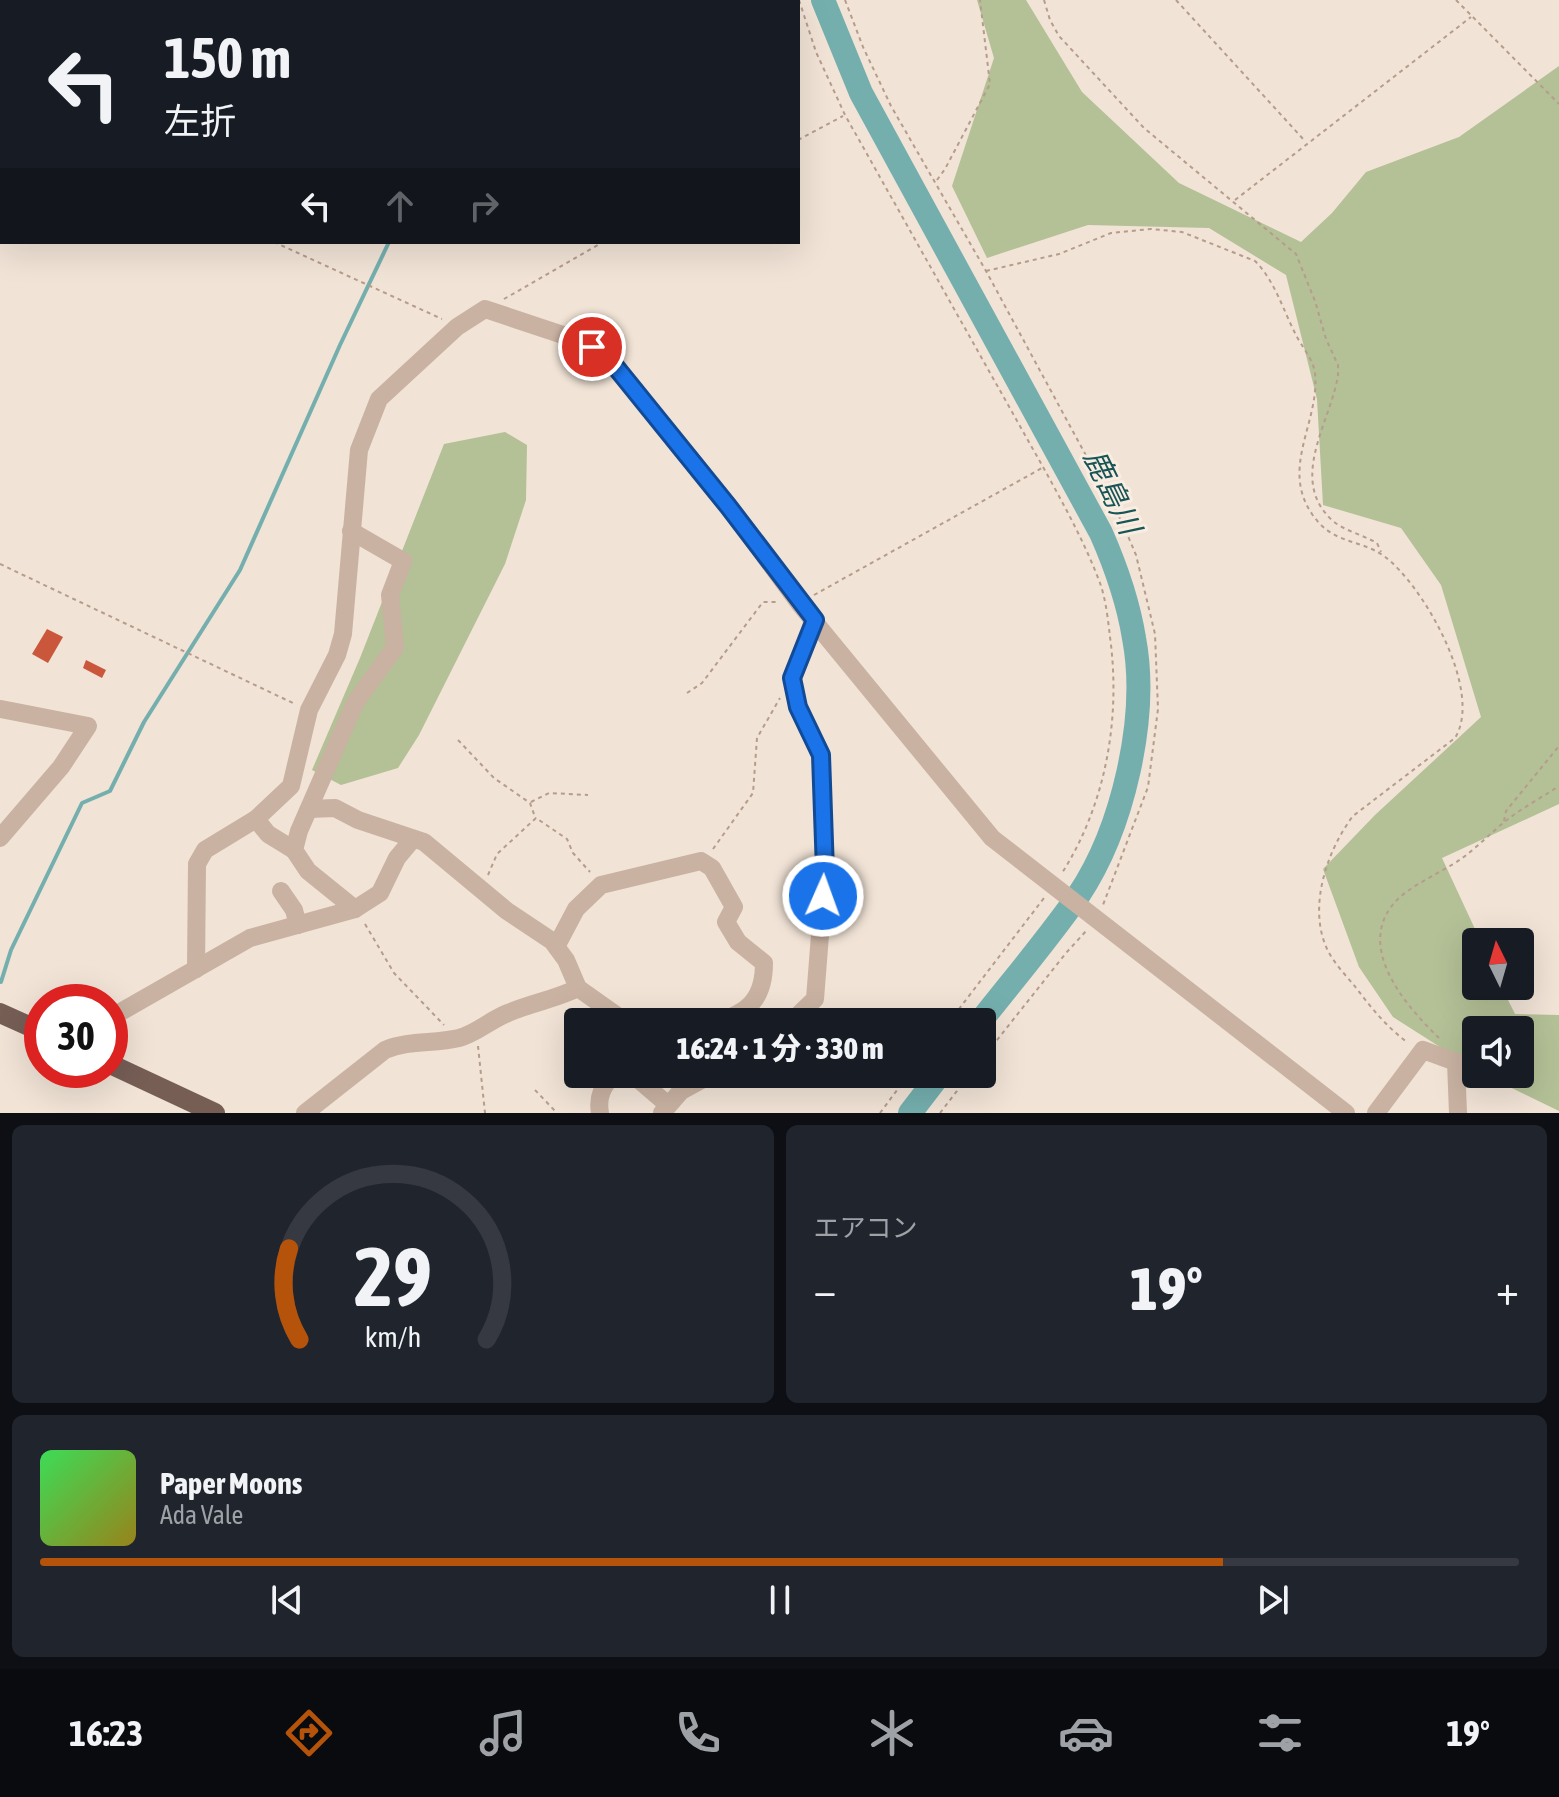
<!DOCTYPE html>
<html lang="ja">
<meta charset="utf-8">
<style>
:root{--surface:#171b24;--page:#20242c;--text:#f1f3f6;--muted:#9ea1a6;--line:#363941;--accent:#b45309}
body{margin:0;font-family:"Asap Condensed","Noto Sans JP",sans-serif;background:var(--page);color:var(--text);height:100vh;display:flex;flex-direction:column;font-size:30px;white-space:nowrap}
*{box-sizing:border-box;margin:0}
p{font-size:26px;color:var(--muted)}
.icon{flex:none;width:44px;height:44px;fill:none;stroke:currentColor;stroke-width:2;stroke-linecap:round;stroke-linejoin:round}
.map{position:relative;height:1113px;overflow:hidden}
.drawer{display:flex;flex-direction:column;gap:12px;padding:12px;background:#0d0f14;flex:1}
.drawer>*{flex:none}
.hud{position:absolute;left:0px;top:0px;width:800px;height:244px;box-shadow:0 8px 32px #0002;background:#171b24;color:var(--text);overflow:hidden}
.needle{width:52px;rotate:355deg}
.fabs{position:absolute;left:1462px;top:928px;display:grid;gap:16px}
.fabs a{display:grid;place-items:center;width:72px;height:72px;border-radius:8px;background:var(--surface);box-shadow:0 8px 32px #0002;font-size:40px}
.speed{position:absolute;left:24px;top:984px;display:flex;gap:16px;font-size:40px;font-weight:700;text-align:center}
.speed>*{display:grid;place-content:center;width:104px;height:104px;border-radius:50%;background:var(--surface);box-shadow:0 8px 32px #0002;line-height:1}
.speed .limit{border:12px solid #d22;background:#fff;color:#111}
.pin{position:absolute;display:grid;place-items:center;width:68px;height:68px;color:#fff;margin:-34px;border:4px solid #fff;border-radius:50%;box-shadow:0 2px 8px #0007}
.me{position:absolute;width:88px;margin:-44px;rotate:2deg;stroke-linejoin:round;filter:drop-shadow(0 0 6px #0008)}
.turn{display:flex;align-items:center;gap:28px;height:168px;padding:0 32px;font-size:36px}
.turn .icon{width:104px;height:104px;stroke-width:2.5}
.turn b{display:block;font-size:56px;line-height:68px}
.lanes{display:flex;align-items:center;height:76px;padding:0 32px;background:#0003;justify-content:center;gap:40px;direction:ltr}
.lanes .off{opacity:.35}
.big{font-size:60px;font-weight:800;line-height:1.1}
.drawer .widget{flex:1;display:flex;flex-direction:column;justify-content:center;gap:12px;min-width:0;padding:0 28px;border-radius:12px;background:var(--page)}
.drawer .dial{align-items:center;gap:0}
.dial svg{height:208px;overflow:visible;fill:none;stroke:var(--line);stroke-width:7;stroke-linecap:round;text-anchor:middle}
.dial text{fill:var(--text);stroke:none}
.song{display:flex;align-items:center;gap:24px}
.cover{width:96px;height:96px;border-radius:12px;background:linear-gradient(135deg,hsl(130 70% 55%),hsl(50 70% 35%))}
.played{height:8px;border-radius:4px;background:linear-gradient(90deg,var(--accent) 80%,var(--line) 80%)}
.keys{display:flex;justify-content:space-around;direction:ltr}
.heat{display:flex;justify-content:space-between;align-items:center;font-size:44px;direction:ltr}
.drawer .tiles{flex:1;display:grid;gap:12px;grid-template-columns:1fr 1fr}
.widget:last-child{grid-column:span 2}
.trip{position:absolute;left:564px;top:1008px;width:432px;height:80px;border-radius:8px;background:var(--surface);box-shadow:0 8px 32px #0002;font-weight:800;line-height:80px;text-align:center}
.tab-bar{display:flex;height:128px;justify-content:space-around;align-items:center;background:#090b0e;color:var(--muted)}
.tab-bar .icon{width:56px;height:56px}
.tab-bar .active{color:var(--accent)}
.tab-bar b{font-size:36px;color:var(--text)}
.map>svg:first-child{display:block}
.green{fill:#b4c096}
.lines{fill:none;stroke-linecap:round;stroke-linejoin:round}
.stream{stroke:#74afae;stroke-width:4}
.river{stroke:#74afae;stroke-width:24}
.building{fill:#ca573b}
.path{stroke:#b59c8c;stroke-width:2;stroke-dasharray:4 4;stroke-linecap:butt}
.minor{stroke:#c9b2a2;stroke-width:18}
.major{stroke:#765e55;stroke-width:20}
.route-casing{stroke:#114b97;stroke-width:20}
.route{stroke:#1a73e8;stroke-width:14}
.labels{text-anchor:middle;stroke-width:6;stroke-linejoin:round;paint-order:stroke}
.water-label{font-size:30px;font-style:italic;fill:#195556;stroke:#f9ede2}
</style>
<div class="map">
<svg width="1559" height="1113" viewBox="0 0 1559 1113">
<rect width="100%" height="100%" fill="#f1e3d6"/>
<!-- green -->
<g class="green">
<path d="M977,0H1026L1082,92L1179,183L1301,242L1332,213L1366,172L1459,137L1559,66V804L1442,858L1481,942H1476V986H1501L1515,1014L1559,1015V1111L1483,1074H1520V1030H1476V1070L1393,1017L1359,967L1323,869L1375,815L1481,717L1441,585L1401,528L1323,505L1317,399L1286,275L1209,228L1088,225L987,258L952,186L994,58Z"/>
<path d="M505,432L527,445L526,500L505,564L419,735L398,768L341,785L312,770L360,658L444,444Z"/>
</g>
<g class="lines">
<!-- stream -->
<g class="stream">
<path d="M610,2L614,0"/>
<path d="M1,982L11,950L82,803L110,791L144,722L240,570L340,345L389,242"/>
</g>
<!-- river -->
<g class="river">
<path d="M823,0L861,93L1101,533C1116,567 1128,601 1134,638C1149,717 1123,829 1078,896C1048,939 1013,980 980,1022"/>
<path d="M910,1113L940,1074"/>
</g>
</g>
<!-- building -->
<g class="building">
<path d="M47,629L63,637L48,663L32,654Z"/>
<path d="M86,660L106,670L102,678L83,668Z"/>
</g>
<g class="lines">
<!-- path -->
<g class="path">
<path d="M799,0L816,52L845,115L1043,467C1064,505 1085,543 1100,583C1106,600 1108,620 1110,637C1121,718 1106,804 1062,873"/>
<path d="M845,0L863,47L891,106L986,271L1122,522L1136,555L1155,634L1158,709L1148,787L1103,905"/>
<path d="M1044,0L1050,20L1059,36L1144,128L1296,254L1315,301L1326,339L1338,365V375C1331,422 1287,480 1333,521C1345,531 1363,535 1377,543L1381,552"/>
<path d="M1176,0L1305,141"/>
<path d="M1456,0L1559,104"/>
<path d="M33,2L34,0"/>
<path d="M0,72L2,68"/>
<path d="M0,115L2,116"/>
<path d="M798,140L843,116"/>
<path d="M937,180L945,169L990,84L980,0"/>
<path d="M1235,200L1471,17"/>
<path d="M274,242L442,319"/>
<path d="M986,271L1059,254L1111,233L1151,229L1182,232L1255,261C1275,281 1283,310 1296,335C1302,347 1313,359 1315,373C1320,422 1280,467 1312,514C1333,545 1358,538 1384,556C1423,585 1484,691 1455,738L1353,816C1328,849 1309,903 1325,944C1331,961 1346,975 1357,989C1372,1009 1388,1028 1408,1043"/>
<path d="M504,299L603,242"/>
<path d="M0,564L295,704"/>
<path d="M814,595L1042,468"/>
<path d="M687,693L702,683L763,602H777"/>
<path d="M458,740L494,778L530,803L535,817"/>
<path d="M531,802L549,793L588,795"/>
<path d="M1504,821L1506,811L1559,746"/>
<path d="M713,849L753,793L757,738L780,698"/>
<path d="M488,875L497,854L536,818L567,839L573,853L590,872"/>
<path d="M365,924L394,973L444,1025"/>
<path d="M949,1022L1044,898"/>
<path d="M1439,1038C1408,1008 1358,952 1391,907C1405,887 1441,873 1461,859C1476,848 1489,835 1503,823C1520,809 1541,798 1559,786"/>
<path d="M478,1046L485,1113"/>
<path d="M982,1059L1066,953L1087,930"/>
<path d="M535,1090L557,1113"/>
<path d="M880,1113L909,1074"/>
<path d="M940,1113L970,1074"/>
</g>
<!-- minor -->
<g class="minor">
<path d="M351,531L403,561L390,595L395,647L355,703L299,831L294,850L308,871L355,909"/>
<path d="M309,809L335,808L358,820L424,842L507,911L552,941L566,960L578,988L626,1022"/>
<path d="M256,819L268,834L294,850"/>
<path d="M0,838L61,767L88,726L1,709"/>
<path d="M281,891L294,910L298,925"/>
<path d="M557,945L576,909L601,885L701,861L712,868L734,907L726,922L738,942L764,963C764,998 749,1013 716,1022"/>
<path d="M196,969L197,864L205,850L256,819L291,786L309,710L337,655L343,634L359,450L379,399L457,327L485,309L578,340L606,355L728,506L799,603L992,838L1346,1113"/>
<path d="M110,1018L250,938L355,909L380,893L397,858L412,840"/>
<path d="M791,1022L815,999L825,871L821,755L798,707L792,678L815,620"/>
<path d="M632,1074L667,1104"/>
<path d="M305,1113L385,1050C409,1040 434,1044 459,1038C477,1033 490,1020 508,1013C531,1003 556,999 578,988"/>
<path d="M600,1113C597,1096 603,1086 614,1074"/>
<path d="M662,1113L681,1091L712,1074"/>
<path d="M1376,1113L1423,1050L1456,1062L1458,1113"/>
</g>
<!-- major -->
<g class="major">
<path d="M0,1013L42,1032"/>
<path d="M110,1064L215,1113"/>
</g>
</g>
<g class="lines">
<defs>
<path id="route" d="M592,347L606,355L728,506L815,620L792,678L798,707L821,755L825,871L823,896"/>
</defs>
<!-- route casing -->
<use href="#route" class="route-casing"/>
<!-- route -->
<use href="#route" class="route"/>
</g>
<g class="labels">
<!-- water labels -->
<g class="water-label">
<text transform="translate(1112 492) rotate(64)" y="10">鹿島川</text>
</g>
</g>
</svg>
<div class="fabs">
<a><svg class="needle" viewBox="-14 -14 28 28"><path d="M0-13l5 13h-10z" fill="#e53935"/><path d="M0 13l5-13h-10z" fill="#9ea1a6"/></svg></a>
<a><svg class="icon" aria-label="sound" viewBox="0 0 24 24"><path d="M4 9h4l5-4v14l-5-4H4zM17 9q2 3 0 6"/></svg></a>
</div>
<div class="speed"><div class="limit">30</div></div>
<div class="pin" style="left:592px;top:347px;background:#d93025"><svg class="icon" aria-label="arrive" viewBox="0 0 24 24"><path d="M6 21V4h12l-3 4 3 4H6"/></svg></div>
<svg class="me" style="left:823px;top:896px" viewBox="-20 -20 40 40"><circle r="17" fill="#1a73e8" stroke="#fff" stroke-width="3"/><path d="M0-11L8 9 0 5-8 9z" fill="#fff"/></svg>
<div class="trip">16:24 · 1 分 · 330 m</div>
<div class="hud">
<div class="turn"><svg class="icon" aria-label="left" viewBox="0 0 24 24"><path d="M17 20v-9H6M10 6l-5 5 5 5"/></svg><div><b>150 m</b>左折</div></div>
<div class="lanes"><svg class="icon" aria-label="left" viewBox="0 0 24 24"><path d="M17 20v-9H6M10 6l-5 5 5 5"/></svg><svg class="icon off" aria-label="ahead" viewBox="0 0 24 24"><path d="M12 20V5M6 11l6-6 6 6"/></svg><svg class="icon off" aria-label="right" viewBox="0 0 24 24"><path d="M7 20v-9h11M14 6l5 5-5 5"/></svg></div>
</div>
</div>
<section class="drawer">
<div class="tiles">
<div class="widget dial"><svg viewBox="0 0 100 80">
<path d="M14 69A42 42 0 1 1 86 69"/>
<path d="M14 69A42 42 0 0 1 10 34" stroke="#b45309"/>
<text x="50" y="56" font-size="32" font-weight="700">29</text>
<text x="50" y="72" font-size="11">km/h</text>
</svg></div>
<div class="widget"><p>エアコン</p>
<div class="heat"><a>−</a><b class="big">19°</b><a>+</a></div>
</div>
<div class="widget">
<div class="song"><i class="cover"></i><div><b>Paper Moons</b><p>Ada Vale</p></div></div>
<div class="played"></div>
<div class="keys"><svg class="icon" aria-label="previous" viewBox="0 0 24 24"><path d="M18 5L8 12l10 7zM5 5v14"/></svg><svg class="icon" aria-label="pause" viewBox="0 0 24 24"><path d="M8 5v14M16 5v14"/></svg><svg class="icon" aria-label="next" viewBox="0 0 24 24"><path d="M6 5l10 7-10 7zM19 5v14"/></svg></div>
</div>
</div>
</section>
<nav class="tab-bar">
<b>16:23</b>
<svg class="icon active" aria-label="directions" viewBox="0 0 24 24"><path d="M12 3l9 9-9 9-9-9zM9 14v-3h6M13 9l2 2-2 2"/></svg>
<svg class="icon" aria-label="music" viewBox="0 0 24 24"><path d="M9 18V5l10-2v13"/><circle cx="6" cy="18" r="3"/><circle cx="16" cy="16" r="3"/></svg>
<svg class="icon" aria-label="phone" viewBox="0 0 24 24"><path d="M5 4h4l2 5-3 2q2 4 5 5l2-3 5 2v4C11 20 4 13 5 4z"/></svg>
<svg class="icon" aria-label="climate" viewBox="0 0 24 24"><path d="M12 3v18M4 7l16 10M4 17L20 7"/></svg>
<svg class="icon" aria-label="car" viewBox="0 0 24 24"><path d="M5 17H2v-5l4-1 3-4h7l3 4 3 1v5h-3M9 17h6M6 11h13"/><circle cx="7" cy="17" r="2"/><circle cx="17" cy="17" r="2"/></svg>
<svg class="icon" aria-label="filters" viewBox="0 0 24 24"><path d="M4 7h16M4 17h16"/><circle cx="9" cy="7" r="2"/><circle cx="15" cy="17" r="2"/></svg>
<b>19°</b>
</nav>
